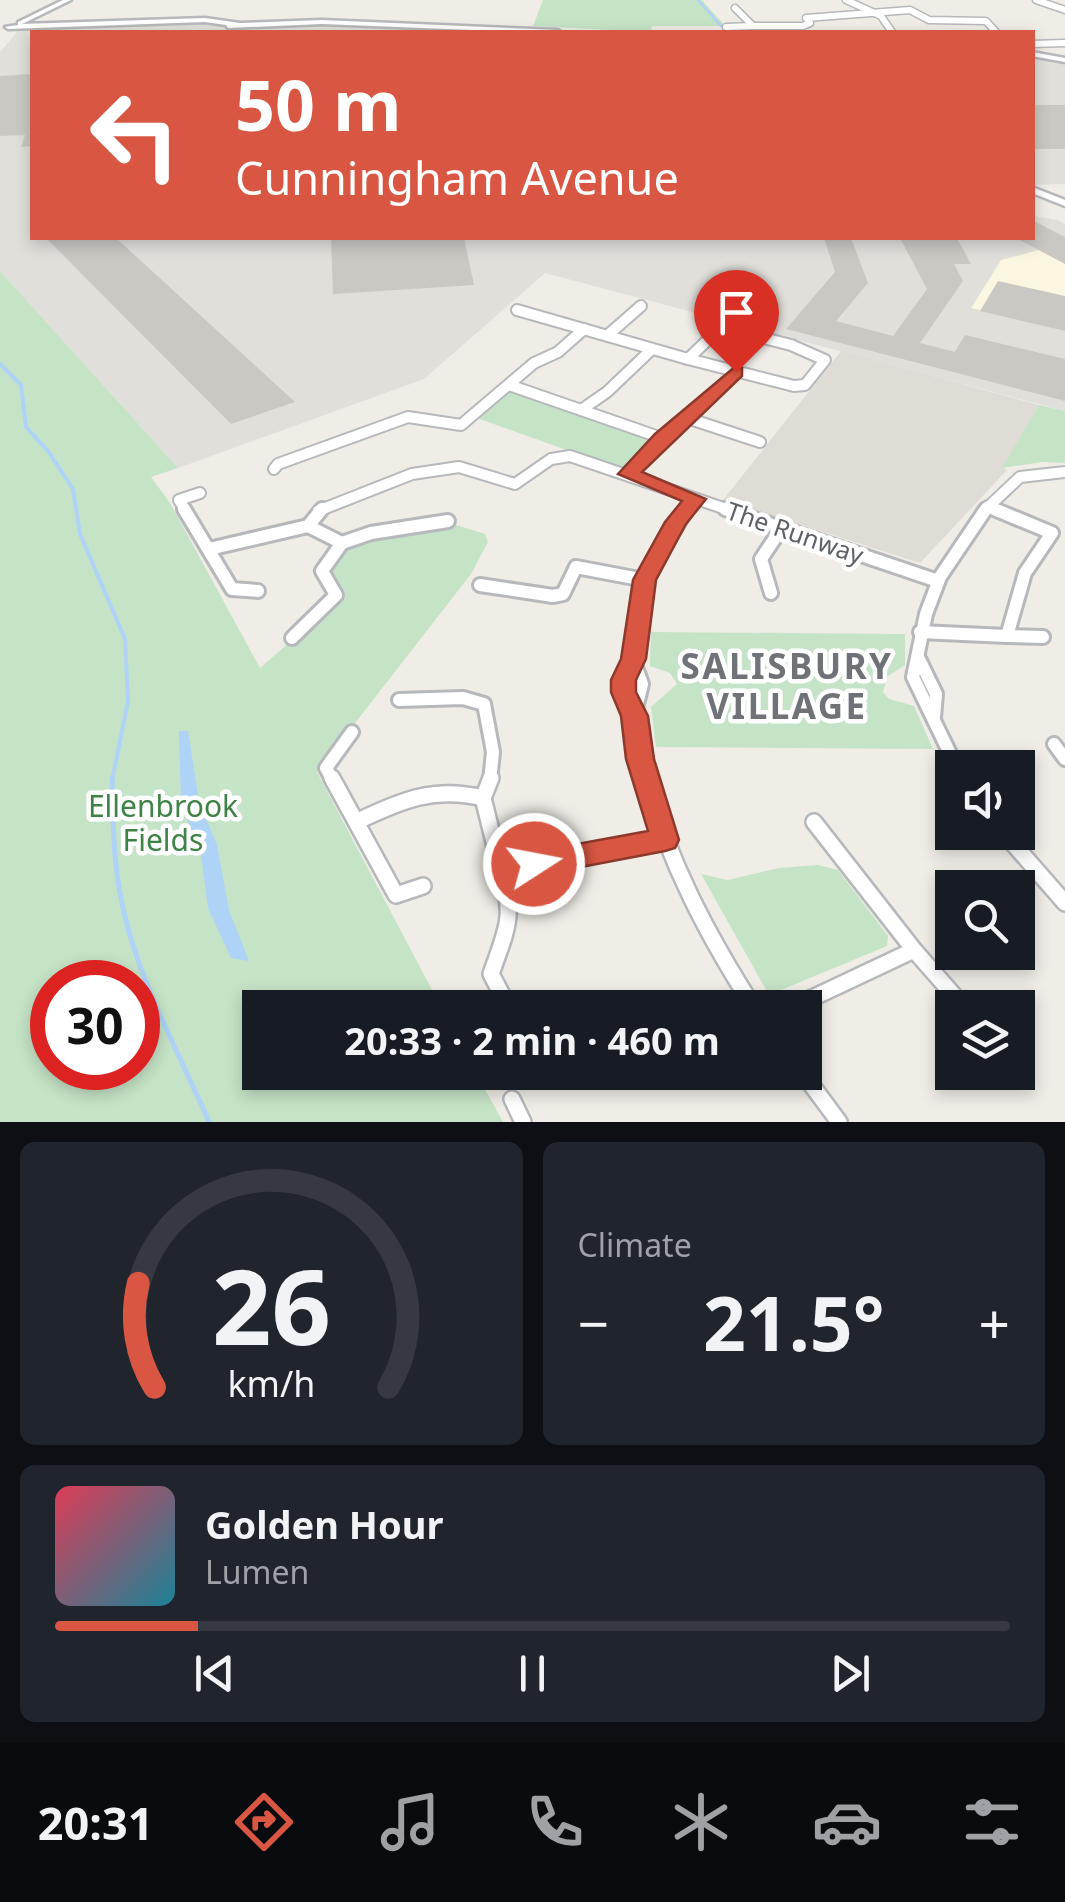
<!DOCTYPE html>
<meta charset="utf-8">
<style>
:root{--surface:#171b24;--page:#20242c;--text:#f1f3f6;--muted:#9ea1a6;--line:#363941;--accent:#d95742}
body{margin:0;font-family:"Noto Sans",sans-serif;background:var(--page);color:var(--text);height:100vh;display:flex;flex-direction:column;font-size:38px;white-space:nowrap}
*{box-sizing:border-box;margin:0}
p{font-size:32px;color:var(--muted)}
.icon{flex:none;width:55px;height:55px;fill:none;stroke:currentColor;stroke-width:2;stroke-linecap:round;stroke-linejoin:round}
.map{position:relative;height:1122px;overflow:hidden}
.panel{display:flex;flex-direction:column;gap:20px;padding:20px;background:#0d0f14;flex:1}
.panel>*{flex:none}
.hud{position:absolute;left:30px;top:30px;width:1005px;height:210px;border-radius:0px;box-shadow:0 5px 15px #0003;background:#d95742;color:#fff;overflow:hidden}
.buttons{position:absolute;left:935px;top:750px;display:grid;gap:20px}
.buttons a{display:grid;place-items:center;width:100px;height:100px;border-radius:0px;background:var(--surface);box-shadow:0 5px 15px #0003;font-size:50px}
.speed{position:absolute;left:30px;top:960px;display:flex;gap:20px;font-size:50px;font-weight:700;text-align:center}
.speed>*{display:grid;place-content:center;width:130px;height:130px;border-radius:50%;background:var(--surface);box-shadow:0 5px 15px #0003;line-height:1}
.speed .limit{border:15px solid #d22;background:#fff;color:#111}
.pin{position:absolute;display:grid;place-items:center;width:85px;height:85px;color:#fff;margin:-102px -42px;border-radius:50% 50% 50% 0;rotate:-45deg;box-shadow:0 0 10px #0007}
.pin .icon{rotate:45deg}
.me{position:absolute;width:110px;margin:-55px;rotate:79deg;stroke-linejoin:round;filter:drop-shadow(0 0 8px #0008)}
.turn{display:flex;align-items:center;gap:35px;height:210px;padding:0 40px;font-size:45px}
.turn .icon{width:130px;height:130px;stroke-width:2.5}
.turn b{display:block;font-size:70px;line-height:85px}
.big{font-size:75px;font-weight:700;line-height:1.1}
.panel .widget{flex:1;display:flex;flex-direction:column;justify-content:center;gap:15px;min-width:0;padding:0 35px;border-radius:15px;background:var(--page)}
.panel .dial{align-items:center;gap:0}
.dial svg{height:260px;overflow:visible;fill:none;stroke:var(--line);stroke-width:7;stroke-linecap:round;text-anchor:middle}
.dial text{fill:var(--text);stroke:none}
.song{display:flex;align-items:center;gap:30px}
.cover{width:120px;height:120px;border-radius:15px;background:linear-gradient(135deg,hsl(350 70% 55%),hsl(190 70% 35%))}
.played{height:10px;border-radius:5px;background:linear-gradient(90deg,var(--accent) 15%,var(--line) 15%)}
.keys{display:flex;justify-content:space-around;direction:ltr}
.heat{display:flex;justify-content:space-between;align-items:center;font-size:55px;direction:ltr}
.panel .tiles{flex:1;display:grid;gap:20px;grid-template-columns:1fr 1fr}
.widget:last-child{grid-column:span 2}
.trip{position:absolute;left:242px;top:990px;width:580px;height:100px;border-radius:0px;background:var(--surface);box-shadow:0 5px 15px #0003;font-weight:700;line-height:100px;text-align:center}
.tab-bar{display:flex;height:160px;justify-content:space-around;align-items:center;background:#090b0e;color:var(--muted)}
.tab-bar .icon{width:70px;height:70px}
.tab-bar .selected{color:var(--accent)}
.tab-bar b{font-size:45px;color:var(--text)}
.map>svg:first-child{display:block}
.commercial{fill:#fbf6df}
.industrial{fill:#e0dfda}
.education{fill:#dedcd5}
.green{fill:#c5e3c7;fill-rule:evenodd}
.water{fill:#aed3f7}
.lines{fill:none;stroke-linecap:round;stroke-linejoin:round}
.stream-far2{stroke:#aed3f7;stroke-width:2.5}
.stream-far1{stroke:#aed3f7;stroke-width:4}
.stream{stroke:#aed3f7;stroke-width:5}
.building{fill:#cac8c3}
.minor-far3-casing{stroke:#b6b8bc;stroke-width:9}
.minor-far2-casing{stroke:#b6b8bc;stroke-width:14}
.minor-far1-casing{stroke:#b6b8bc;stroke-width:18}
.minor-casing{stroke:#b6b8bc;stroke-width:20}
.tertiary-casing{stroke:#b6b8bc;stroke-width:5}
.minor-far3{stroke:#fff;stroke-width:6}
.minor-far2{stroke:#fff;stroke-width:10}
.minor-far1{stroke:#fff;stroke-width:12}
.minor{stroke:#fff;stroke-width:15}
.tertiary{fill:#fff;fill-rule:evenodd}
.route{fill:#d95742;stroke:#8d392b;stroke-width:2.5}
.labels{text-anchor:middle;stroke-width:9;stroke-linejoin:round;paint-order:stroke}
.street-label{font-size:25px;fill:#5e6165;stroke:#fff}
.near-park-label{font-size:30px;fill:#3e8346;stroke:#fff}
.district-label{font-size:35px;font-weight:bold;letter-spacing:2.5px;fill:#6f7277;stroke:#fff}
</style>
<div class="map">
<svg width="1065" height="1122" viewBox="0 0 1065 1122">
<rect width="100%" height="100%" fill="#efede6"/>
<!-- commercial -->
<path class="commercial" d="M1065,243V331L971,309L1001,260Z"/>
<!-- industrial -->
<g class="industrial">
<path d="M250,22L508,32H32V238H1032L1033,216L1058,220L1065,224V243L1001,260L971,308L1065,331V411L545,273L424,379L178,468L0,271V52L19,30Z"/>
<path d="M1032,57L1065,63V184L1033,185Z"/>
</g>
<!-- education -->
<path class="education" d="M841,351L1039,405L1003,468L1007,470L920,563L723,500Z"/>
<!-- green -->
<g class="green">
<path d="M543,0H702L725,26H652L651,32L533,26Z"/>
<path d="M0,271L178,468L151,477L170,503L260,668L345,594L341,585H335L328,568L349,547L363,540L453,524L485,534L488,542L471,574L317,772L441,1007L260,1008V1072L476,1073L503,1122H0ZM52,982H138V1068H52Z"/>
<path d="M510,391L654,438L622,470L477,418Z"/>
<path d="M1039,405L1065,411V463L1042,462L1002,468Z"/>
<path d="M651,632L905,634V665L888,676L883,692L889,699L914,706L933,749L656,747L651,707L677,684L670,673L650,666Z"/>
<path d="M818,865L838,870L888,936L887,946L769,995L701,874L728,880L779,868Z"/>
</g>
<!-- water -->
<path class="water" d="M179,731H188L199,801L217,845L229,910L249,961L231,958L208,908L201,855L181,803Z"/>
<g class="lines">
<!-- stream-far2 -->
<path class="stream-far2" d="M698,0L721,26"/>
<!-- stream-far1 -->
<path class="stream-far1" d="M0,364L21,385L26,427L48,451L73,489L80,534L125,639L128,701L112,781"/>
<!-- stream -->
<path class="stream" d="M112,778C113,817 113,855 120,893C134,973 177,1048 209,1122"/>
</g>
<!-- building -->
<g class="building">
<path d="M32,74V146L21,147L25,135L0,136V76Z"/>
<rect x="1032" y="105" width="33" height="44"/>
<path d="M1032,220L1065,237V264L1016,238H1032Z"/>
<path d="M46,238H116L295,402L231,424Z"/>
<path d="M331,238H464L474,285L333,294Z"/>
<path d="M824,238H851L868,283L836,321L893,336L927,289L900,238H957L971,264H954L963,281L920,343L955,352L965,335L1065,359V401L786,329L835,272Z"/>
<path d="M998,281L1065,296V331L980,311Z"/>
</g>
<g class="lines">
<defs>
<g id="minor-far3">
<path d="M846,0L881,16L892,32"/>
<path d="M1036,0L1065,10"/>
<path d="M735,8L753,26H803L810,23L806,18L910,10L929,20L986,21L996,32"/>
<path d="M726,27L753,26"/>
<path d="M1032,44L1065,43"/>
</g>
<g id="minor-far2">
<path d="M517,310L688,359"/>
<path d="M703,323L721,327"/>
<path d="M721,327L791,345L825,360L805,385L794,386L688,359Z"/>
<path d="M609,334L641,306"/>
<path d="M509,385L662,438"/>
<path d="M581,410L607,392L650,351"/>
<path d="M687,418L760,442"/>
<path d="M274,469L278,464L408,417L461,425L534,363L558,352L584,329"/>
<path d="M629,474L736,372"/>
<path d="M988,506L1000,511"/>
<path d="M186,511L179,500L200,493"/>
<path d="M318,511L412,474L459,467L515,484L551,459L570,456L732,511"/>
<path d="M686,511L695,499"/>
<path d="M984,511L1020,477L1065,472"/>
</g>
<g id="minor-far1">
<path d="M184,509L232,589L258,591"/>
<path d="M725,509L935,580"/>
<path d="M308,526L342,543L371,533L448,521"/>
<path d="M209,549L308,526L322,509"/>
<path d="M480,585L553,596L563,594L576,567L645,580"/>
<path d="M771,593L761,559L781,529"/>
<path d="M920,632L1007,636L1025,573L1052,533L994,509"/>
<path d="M1007,636L1043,637"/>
<path d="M292,638L336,595L322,571L342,543"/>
<path d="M633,659L642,684L634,716"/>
<path d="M919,659L936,694L934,717"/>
<path d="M399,700L463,698L484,704L493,752L490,781"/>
<path d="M1054,744L1065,759"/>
<path d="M957,768L913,677L926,614L940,577L986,509"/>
<path d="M333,781L326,768L352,732"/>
<path d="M647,781L624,682L633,658L648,572L687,509"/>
</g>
<g id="minor">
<path d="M332,778L396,895L423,886"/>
<path d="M646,778C668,861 708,936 754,1008"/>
<path d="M483,798L491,778"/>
<path d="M358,821C402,800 435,786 483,798L501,870L665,840"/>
<path d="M814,822L914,950L965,1008"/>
<path d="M1003,832L1065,903"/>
<path d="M501,870C515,918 507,928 491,974L509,1008"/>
<path d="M791,1008L914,950"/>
<path d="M1018,1051L1021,1054"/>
<path d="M802,1072L839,1122"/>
<path d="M512,1099L523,1122"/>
</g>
<g id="tertiary">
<path d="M63,0H71L22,24L205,18L240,23L322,20L558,30L561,32H522L322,24L228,28L226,25L205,22L8,29L5,27L18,25V22Z"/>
<path d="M1032,52L1065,58V62L1032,56Z"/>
<path d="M1032,187L1065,200V206L1032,193Z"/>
</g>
</defs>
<!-- minor-far3 casing -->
<use href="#minor-far3" class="minor-far3-casing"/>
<!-- minor-far2 casing -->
<use href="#minor-far2" class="minor-far2-casing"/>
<!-- minor-far1 casing -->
<use href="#minor-far1" class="minor-far1-casing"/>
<!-- minor casing -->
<use href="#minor" class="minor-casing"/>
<!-- tertiary casing -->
<use href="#tertiary" class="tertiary-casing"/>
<!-- minor-far3 -->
<use href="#minor-far3" class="minor-far3"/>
<!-- minor-far2 -->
<use href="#minor-far2" class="minor-far2"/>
<!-- minor-far1 -->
<use href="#minor-far1" class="minor-far1"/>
<!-- minor -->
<use href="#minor" class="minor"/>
<!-- tertiary -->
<use href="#tertiary" class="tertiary"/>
</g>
<!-- route -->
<path class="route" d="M736,366L742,368V376L642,472L706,499L686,524L656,580L646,659L636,680V692L648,716L654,759L679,840L675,848L665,851L534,876L524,873L520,864L524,856L534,852L648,831L626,759L621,716L611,692V680L621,659L633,580L665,522L682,501L618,474L655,434Z"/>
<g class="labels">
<!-- street labels -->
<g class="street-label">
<text transform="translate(795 533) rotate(19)" y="9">The Runway</text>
</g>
<!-- near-park labels -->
<g class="near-park-label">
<text x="163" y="817">Ellenbrook<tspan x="163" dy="34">Fields</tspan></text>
</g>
<!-- district labels -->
<g class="district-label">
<text x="787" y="679">SALISBURY<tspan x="787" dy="40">VILLAGE</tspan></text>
</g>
</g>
</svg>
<div class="buttons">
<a><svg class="icon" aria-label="sound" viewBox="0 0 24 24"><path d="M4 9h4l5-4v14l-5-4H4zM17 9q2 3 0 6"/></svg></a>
<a><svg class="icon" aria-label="search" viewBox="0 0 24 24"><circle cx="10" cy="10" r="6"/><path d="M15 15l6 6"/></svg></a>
<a><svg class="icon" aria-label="layers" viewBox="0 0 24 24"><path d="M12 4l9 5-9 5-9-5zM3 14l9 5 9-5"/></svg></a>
</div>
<div class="speed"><div class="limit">30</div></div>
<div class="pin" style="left:736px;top:372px;background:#d93025"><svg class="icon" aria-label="arrive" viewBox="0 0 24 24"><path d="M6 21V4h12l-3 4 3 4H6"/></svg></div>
<svg class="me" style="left:534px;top:864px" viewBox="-20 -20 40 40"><circle r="17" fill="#d95742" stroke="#fff" stroke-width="3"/><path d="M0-11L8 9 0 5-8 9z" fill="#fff"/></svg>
<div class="trip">20:33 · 2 min · 460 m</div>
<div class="hud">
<div class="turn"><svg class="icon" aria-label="left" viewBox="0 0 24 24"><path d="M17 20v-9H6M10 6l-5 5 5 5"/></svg><div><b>50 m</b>Cunningham Avenue</div></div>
</div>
</div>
<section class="panel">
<div class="tiles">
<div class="widget dial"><svg viewBox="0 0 100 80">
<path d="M14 69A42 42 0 1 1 86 69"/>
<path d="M14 69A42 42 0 0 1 9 37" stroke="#d95742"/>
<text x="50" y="56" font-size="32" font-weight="700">26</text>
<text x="50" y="72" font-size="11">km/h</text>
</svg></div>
<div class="widget"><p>Climate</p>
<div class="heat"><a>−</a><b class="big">21.5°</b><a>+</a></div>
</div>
<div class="widget">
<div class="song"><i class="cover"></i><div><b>Golden Hour</b><p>Lumen</p></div></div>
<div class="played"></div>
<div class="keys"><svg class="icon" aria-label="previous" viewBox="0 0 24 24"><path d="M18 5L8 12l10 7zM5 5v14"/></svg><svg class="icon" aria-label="pause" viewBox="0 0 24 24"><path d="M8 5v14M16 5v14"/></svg><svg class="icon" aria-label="next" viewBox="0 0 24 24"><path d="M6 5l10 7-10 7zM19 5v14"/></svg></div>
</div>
</div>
</section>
<nav class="tab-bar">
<b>20:31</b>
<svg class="icon selected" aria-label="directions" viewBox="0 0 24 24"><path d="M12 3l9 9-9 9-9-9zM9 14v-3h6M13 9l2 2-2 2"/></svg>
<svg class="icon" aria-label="music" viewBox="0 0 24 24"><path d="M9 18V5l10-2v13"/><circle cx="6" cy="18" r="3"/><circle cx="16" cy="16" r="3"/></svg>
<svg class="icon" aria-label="phone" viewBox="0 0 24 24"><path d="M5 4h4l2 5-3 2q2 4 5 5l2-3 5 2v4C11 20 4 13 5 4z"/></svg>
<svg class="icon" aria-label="climate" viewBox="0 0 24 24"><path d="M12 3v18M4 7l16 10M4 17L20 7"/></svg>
<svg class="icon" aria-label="car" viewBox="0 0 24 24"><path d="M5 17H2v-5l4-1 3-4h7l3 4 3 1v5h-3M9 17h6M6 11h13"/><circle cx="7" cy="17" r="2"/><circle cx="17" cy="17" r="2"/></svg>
<svg class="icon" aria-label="filters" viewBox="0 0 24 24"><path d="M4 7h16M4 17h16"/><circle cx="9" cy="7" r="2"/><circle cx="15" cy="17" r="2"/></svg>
</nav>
